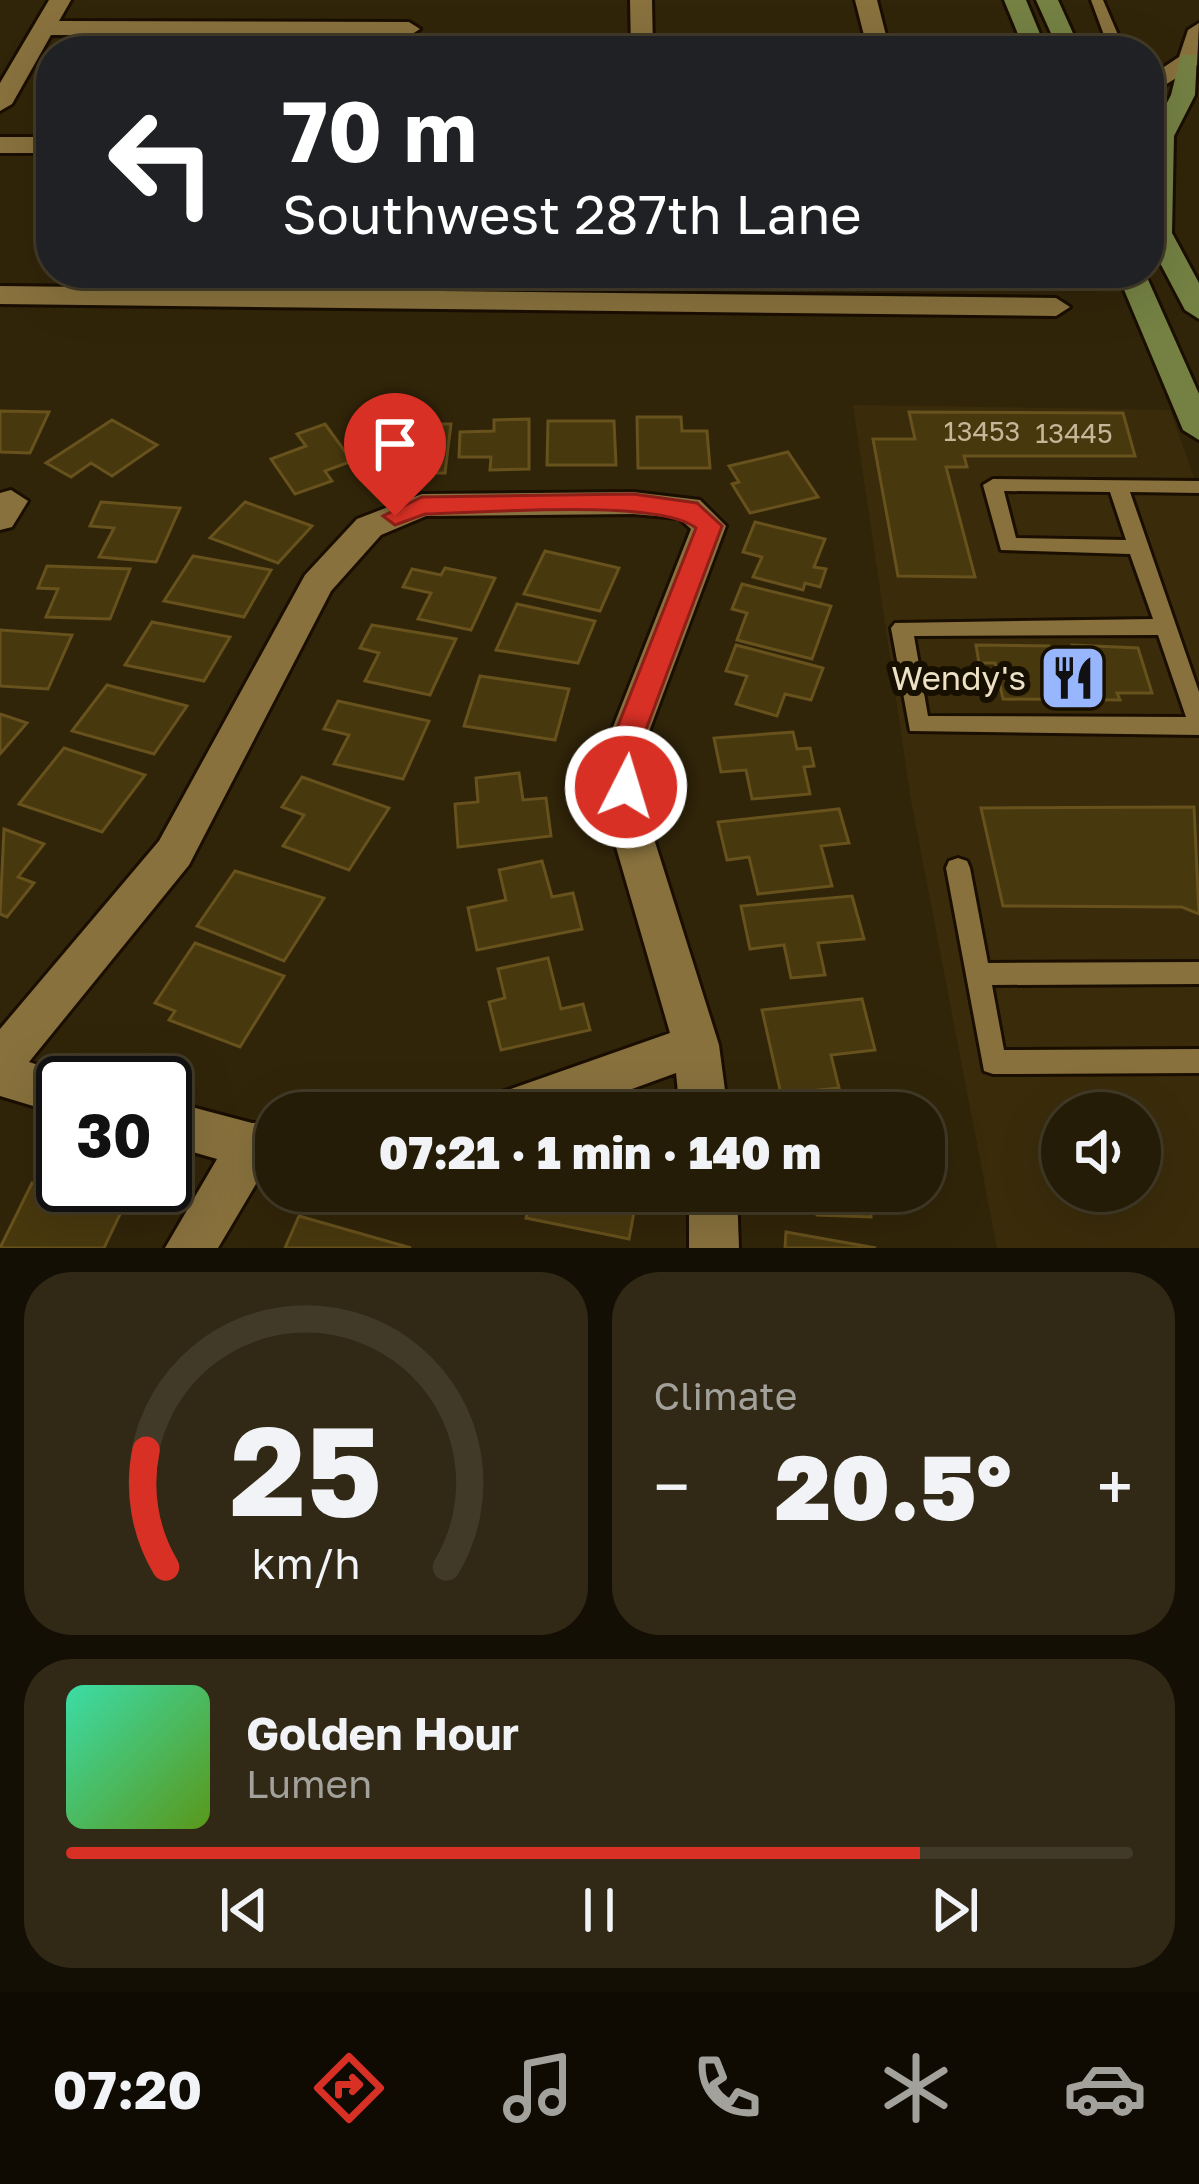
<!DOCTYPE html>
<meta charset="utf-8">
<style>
:root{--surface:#251c07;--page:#312915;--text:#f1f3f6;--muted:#a3a19b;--line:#423a28;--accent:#d93025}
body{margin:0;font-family:"Golos Text",sans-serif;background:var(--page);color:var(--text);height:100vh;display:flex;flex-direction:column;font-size:45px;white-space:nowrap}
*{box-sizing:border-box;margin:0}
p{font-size:39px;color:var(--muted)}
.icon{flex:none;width:66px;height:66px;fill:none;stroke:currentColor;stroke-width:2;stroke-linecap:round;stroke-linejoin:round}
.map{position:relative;height:1248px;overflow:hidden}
.side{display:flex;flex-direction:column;gap:24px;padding:24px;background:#140f04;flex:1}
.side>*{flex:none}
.banner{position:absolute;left:36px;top:36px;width:1128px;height:252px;border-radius:48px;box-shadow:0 12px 48px #0002,0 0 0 3px var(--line);background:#202124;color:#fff;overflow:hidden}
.buttons{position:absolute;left:1041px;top:1092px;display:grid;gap:24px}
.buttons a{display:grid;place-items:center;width:120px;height:120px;border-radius:50%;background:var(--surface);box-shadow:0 12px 48px #0002,0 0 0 3px var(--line);font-size:60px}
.speed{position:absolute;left:36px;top:1056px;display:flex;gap:24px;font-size:60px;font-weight:700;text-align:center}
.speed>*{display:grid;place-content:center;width:156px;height:156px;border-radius:50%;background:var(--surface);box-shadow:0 12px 48px #0002,0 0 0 3px var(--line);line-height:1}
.speed .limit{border:6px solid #111;border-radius:18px;background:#fff;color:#111}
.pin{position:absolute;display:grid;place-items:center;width:102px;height:102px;color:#fff;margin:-123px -51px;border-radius:50% 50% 50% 0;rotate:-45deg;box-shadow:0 0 12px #0007}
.pin .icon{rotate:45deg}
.me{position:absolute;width:132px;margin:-66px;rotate:5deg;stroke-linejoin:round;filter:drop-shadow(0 0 9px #0008)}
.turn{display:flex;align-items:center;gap:42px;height:252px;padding:0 48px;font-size:54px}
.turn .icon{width:156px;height:156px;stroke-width:2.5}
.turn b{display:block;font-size:84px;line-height:102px}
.big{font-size:90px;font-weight:800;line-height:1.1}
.side .widget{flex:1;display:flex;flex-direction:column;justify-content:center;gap:18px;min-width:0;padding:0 42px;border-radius:48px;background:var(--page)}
.side .dial{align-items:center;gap:0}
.dial svg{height:312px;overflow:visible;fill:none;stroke:var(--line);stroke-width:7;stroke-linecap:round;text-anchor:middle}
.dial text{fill:var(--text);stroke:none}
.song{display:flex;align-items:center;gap:36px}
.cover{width:144px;height:144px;border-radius:18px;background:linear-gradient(135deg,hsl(160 70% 55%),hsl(90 70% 35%))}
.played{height:12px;border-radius:6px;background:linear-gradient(90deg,var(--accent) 80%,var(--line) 80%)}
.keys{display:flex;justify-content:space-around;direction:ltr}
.heat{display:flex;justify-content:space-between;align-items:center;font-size:66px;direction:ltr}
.side .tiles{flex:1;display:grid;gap:24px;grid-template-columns:1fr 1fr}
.widget:last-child{grid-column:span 2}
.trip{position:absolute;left:255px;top:1092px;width:690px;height:120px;border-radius:48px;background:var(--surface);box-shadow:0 12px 48px #0002,0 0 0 3px var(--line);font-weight:800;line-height:120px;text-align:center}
.dock{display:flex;height:192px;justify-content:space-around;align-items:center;background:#0f0b03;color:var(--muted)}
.dock .icon{width:84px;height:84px}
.dock .active{color:var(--accent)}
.dock b{font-size:54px;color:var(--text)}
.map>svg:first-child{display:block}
.built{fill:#3a2c0b;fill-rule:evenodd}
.building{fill:#48380e;stroke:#67511c;stroke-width:3}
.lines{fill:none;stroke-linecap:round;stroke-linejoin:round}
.service-casing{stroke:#190e00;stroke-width:6}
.minor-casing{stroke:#190e00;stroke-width:6}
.secondary-casing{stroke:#190e00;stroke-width:6}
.service{fill:#88713d;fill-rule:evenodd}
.minor{fill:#88713d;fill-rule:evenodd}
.secondary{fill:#748143;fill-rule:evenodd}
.route{fill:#d93025;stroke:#8d1f18;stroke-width:3}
.labels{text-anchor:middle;stroke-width:12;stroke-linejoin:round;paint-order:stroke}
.number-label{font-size:27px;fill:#c4b798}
.poi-label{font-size:33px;fill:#ede1c6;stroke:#170f00;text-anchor:end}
</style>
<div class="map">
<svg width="1199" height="1248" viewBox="0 0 1199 1248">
<rect width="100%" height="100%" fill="#312509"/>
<!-- built -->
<path class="built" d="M853,405L1170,410L1199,492V1248H997L911,800ZM1062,1113H1140V1191H1062Z"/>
<!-- building -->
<g class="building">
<path d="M0,411L49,412L30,453L0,452Z"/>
<path d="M909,412L1123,413L1135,456H964L967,467H946L975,577L898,576L873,439H915Z"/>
<path d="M637,417H681L682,431H707L710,468H638Z"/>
<path d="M529,419V469L490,470L491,457H459L460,432L494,431V420Z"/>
<path d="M112,420L157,445L112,476L91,463L71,477L46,463Z"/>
<path d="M548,421H614L616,465H547Z"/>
<path d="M325,424L352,461L325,471L332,481L295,494L271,459L306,446L297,434Z"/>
<path d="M391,424H451L445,473H382Z"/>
<path d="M788,452L818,497L750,513L732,484L739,482L729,466Z"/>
<path d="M101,502L180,508L156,562L99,557L114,528L90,526Z"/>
<path d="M245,502L312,526L278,563L210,538Z"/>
<path d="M755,522L825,539L814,567L826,569L820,587L805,583L803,590L753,577L762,557L743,552Z"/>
<path d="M545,551L619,568L600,611L524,594Z"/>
<path d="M193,556L271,570L244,617L164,601Z"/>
<path d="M47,566L130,569L110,619L46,617L58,589L38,588Z"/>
<path d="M445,568L495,578L471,630L418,619L431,593L403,587L412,569L441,575Z"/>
<path d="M742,584L831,606L812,659L737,640L747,613L732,609Z"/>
<path d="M517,604L595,621L578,663L496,650Z"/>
<path d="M152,622L230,637L204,681L125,665Z"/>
<path d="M372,625L456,639L430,695L365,681L379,653L360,648Z"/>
<path d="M0,630L72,635L48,689L0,686Z"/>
<path d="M736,645L823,668L811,700L785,694L777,716L736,704L747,676L726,671Z"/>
<path d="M976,645L1049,646L1051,654H1074L1072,645L1138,648L1152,693H1117L1120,700L1003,699L995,663H979Z"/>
<path d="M480,676L569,689L555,740L464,726Z"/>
<path d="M107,685L187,706L154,754L72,731Z"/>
<path d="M338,701L429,721L403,779L334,764L349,735L324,729Z"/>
<path d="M0,714L27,723L0,754Z"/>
<path d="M793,732L797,749L810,748L814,766L804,767L810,794L752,799L746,770L721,772L714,738Z"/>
<path d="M64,748L145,775L102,832L19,804Z"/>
<path d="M519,773L523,800L546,798L551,836L458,847L455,804L478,802L476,778Z"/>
<path d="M302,777L389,808L349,870L283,846L304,815L282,807Z"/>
<path d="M1194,807L1199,914L1182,907L1003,906L981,808Z"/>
<path d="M839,809L849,843L821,846L832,886L758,894L749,857L727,860L718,822Z"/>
<path d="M4,829L44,844L18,877L34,883L7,917L0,914Z"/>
<path d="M542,861L552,897L573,893L582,929L477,950L468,908L506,900L499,870Z"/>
<path d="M235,871L324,898L284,961L197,926Z"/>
<path d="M852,896L864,939L818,943L825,975L791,978L784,945L750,949L741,906Z"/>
<path d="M195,943L284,976L240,1047L169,1020L175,1011L155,1003Z"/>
<path d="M548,958L561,1009L583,1004L590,1030L501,1050L489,1002L505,998L498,969Z"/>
<path d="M862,999L875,1050L831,1055L839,1088L781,1094L762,1010Z"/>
<path d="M32,1183L123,1208L104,1248H0Z"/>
<path d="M533,1191H638L629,1239L526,1218Z"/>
<path d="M815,1191H869L871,1217L817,1215Z"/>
<path d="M299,1216L411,1248H285Z"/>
<path d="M786,1232L876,1248H785Z"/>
</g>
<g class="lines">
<defs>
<g id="service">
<path d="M1091,0H1103L1118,35L1116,38L1104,35Z"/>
<path d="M993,479L1199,481V493L1130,492L1199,692V735L910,731L891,628L895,623L1153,619L1130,554L1001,550L983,485ZM1004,491L1110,492L1126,540L1016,538ZM1158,635L1186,717L928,716L914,636Z"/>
<path d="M958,858L967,861L970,868L988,963L1199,962V984L992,985L1004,1050L1199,1049V1073L993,1074L984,1071L946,868L949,861Z"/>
</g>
<g id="minor">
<path d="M49,0H71L59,21L409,22L420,29L409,36L51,35L12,104L0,111V83Z"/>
<path d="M630,0H652L653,51H631Z"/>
<path d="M855,0H877L890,51H868Z"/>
<path d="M1199,23L1197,65L1149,95V77L1179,57L1188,30Z"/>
<rect x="0" y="137" width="51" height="16"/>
<path d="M0,286L1056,298L1070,307L1056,316L0,304Z"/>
<path d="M11,490L28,501L12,527L0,530V493Z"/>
<path d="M633,492L700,500L726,526L642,750L649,823L719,1045L728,1113H680L676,1073L566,1113H481L488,1097L670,1033L609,823L604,750L691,529L679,518L633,514L426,516L381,535L331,591L189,865L29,1062L79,1078L82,1083H63V1115L0,1096V1029L159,841L305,575L357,519L422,494Z"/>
<path d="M165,1100L252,1123H276V1165L266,1167L218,1248H165L217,1159L165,1144Z"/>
<path d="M689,1191H737L739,1248H689Z"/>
</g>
<g id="secondary">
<path d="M1004,0H1026L1047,51H1025Z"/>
<path d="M1036,0H1058L1081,51H1059Z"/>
<path d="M1181,55H1197L1195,95L1174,136L1172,233L1199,283V319L1185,310L1149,242L1150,136L1171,95Z"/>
<path d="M1117,273H1145L1199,394V440L1183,430Z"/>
</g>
</defs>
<!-- service casing -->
<use href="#service" class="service-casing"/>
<!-- minor casing -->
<use href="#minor" class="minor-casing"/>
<!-- secondary casing -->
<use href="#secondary" class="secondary-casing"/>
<!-- service -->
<use href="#service" class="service"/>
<!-- minor -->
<use href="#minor" class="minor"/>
<!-- secondary -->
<use href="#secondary" class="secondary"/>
</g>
<!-- route -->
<path class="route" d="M633,494L697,503L722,526L638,751L641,787L626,799L611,787L608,751L696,528C659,498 480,513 425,514L395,525L383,516L422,497Z"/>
<!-- icons -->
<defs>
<symbol id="restaurant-square" viewBox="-11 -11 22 22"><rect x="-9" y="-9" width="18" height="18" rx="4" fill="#97b6fd" stroke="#170f00"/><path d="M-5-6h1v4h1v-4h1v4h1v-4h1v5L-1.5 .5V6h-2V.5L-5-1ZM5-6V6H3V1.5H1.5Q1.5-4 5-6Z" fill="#111"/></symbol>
</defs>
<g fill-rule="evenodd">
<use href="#restaurant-square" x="1035" y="640" width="76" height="76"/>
</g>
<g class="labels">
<!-- number labels -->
<g class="number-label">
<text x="982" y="441">13453</text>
<text x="1074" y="443">13445</text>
</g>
<!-- poi labels -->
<g class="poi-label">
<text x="1026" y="690">Wendy's</text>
</g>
</g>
</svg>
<div class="buttons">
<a><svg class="icon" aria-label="sound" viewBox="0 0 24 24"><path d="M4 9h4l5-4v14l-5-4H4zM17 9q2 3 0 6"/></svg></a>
</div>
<div class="speed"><div class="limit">30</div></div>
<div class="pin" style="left:395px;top:516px;background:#d93025"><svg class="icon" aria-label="arrive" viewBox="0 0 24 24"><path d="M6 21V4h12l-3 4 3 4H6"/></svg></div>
<svg class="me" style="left:626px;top:787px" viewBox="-20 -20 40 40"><circle r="17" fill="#d93025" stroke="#fff" stroke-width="3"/><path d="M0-11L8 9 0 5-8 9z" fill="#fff"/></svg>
<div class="trip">07:21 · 1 min · 140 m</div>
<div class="banner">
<div class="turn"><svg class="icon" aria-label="left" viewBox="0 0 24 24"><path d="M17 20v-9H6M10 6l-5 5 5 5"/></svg><div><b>70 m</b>Southwest 287th Lane</div></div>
</div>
</div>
<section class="side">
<div class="tiles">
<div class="widget dial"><svg viewBox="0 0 100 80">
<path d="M14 69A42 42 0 1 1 86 69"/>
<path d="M14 69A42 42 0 0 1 9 39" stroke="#d93025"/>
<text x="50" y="56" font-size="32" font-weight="700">25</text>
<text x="50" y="72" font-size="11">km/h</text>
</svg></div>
<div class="widget"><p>Climate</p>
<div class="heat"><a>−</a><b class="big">20.5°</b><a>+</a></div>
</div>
<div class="widget">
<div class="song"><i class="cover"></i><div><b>Golden Hour</b><p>Lumen</p></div></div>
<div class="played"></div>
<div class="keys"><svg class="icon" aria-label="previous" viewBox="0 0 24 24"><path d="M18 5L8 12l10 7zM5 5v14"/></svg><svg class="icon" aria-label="pause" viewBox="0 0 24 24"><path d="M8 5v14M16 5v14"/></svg><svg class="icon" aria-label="next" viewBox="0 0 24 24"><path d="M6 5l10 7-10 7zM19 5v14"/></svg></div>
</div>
</div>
</section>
<nav class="dock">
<b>07:20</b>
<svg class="icon active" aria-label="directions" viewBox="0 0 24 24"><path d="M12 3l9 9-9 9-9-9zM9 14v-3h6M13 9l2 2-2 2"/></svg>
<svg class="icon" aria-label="music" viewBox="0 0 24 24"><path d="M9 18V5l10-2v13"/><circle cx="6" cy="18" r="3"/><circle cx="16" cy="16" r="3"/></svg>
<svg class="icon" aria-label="phone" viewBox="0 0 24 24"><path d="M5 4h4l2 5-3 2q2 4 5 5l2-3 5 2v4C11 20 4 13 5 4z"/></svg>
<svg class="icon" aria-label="climate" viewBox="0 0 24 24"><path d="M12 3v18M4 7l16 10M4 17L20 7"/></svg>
<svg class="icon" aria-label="car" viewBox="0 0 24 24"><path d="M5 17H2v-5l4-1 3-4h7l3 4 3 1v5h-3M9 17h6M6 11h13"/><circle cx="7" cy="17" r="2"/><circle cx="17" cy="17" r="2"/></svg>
</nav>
